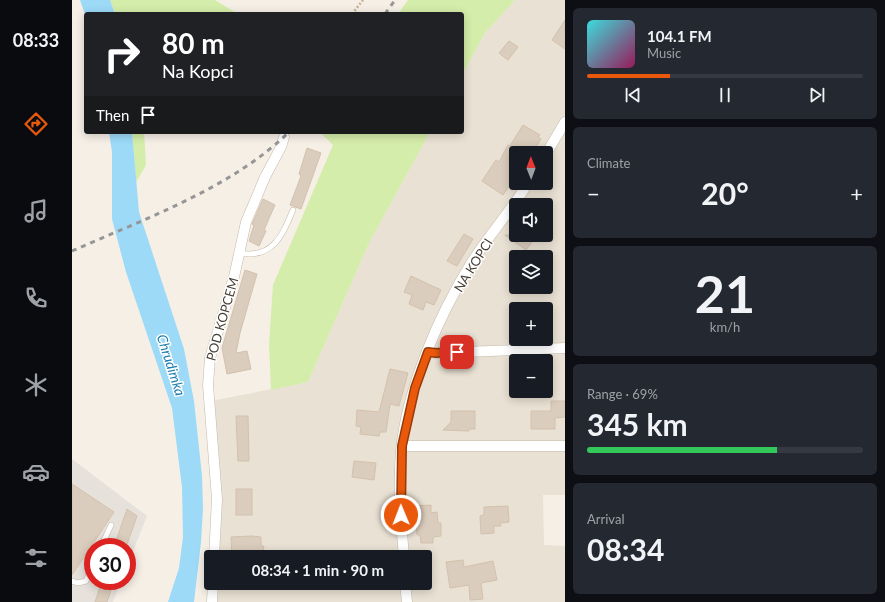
<!DOCTYPE html>
<meta charset="utf-8">
<style>
:root{--surface:#171b24;--page:#242831;--text:#f1f3f6;--muted:#9ea1a6;--line:#363941;--accent:#ea580c}
body{margin:0;font-family:Lato,sans-serif;background:var(--page);color:var(--text);height:100vh;display:flex;flex-direction:column;font-size:15px;white-space:nowrap}
*{box-sizing:border-box;margin:0}
p{font-size:13px;color:var(--muted)}
.icon{flex:none;width:22px;height:22px;fill:none;stroke:currentColor;stroke-width:2;stroke-linecap:round;stroke-linejoin:round}
.map{position:relative;flex:1;overflow:hidden}
.panel{display:flex;flex-direction:column;gap:8px;padding:8px;background:#0d0f14;width:320px}
.panel>*{flex:none}
.guide{position:absolute;left:12px;top:12px;width:380px;height:122px;border-radius:4px;box-shadow:0 2px 10px #0003;background:#202124;color:#fff;overflow:hidden}
.needle{width:26px;rotate:359deg}
.fabs{position:absolute;left:437px;top:146px;display:grid;gap:8px}
.fabs a{display:grid;place-items:center;width:44px;height:44px;border-radius:4px;background:var(--surface);box-shadow:0 2px 10px #0003;font-size:20px}
.speed{position:absolute;left:12px;top:538px;display:flex;gap:8px;font-size:20px;font-weight:700;text-align:center}
.speed>*{display:grid;place-content:center;width:52px;height:52px;border-radius:50%;background:var(--surface);box-shadow:0 2px 10px #0003;line-height:1}
.speed .limit{border:6px solid #d22;background:#fff;color:#111}
.pin{position:absolute;display:grid;place-items:center;width:34px;height:34px;color:#fff;margin:-17px;border-radius:8px;box-shadow:0 2px 6px #0006}
.me{position:absolute;width:44px;margin:-22px;rotate:359deg;stroke-linejoin:round;filter:drop-shadow(0 0 3px #0008)}
.turn{display:flex;align-items:center;gap:14px;height:84px;padding:0 12px;font-size:18px}
.turn .icon{width:52px;height:52px;stroke-width:2.5}
.turn b{display:block;font-size:28px;line-height:34px}
.then{display:flex;align-items:center;height:38px;padding:0 12px;background:#0003;gap:8px;font-size:15px}
.big{font-size:30px;font-weight:700;line-height:1.1}
.panel .widget{flex:1;display:flex;flex-direction:column;justify-content:center;gap:6px;min-width:0;padding:0 14px;border-radius:6px;background:var(--page)}
.panel .dial{align-items:center;gap:0}
.dial b{font-size:52px;line-height:1}
.song{display:flex;align-items:center;gap:12px}
.cover{width:48px;height:48px;border-radius:6px;background:linear-gradient(135deg,hsl(180 70% 55%),hsl(330 70% 35%))}
.played{height:4px;border-radius:2px;background:linear-gradient(90deg,var(--accent) 30%,var(--line) 30%)}
.keys{display:flex;justify-content:space-around;direction:ltr}
.heat{display:flex;justify-content:space-between;align-items:center;font-size:22px;direction:ltr}
.charge{height:6px;border-radius:3px;background:linear-gradient(90deg,#34c759 69%,var(--line) 0)}
.trip{position:absolute;left:132px;top:550px;width:228px;height:40px;border-radius:4px;background:var(--surface);box-shadow:0 2px 10px #0003;font-weight:700;line-height:40px;text-align:center}
main{display:flex;flex:1;min-height:0}
.tab-bar{display:flex;flex-direction:column;width:72px;justify-content:space-around;align-items:center;background:#090b0e;color:var(--muted)}
.tab-bar .icon{width:28px;height:28px}
.tab-bar .active{color:var(--accent)}
.tab-bar b{font-size:18px;color:var(--text)}
.map>svg:first-child{display:block}
.residential{fill:#e9e1d3;fill-rule:evenodd}
.industrial{fill:#e7e1db}
.green{fill:#d5edaa}
.water{fill:#9cdaf8}
.building{fill:#dbcdbd;stroke:#d3c1ac}
.lines{fill:none;stroke-linecap:round;stroke-linejoin:round}
.lane-casing{stroke:#c4b9aa;stroke-width:6}
.street-casing{stroke:#c4b9aa;stroke-width:11}
.path{stroke:#c5b197;stroke-width:2.5;stroke-dasharray:2 2;stroke-linecap:butt}
.lane{stroke:#fff;stroke-width:5}
.street{stroke:#fff;stroke-width:10}
.rail{stroke:#969696;stroke-width:3;stroke-dasharray:5 5;stroke-linecap:butt}
.route-casing{stroke:#983908;stroke-width:10}
.route{stroke:#ea580c;stroke-width:7}
.labels{text-anchor:middle;stroke-width:3;stroke-linejoin:round;paint-order:stroke}
.street-label{font-size:13px;fill:#483f34;stroke:#fff}
.water-label{font-size:14px;font-style:italic;fill:#207eae;stroke:#fff}
</style>
<main>
<nav class="tab-bar">
<b>08:33</b>
<svg class="icon active" aria-label="directions" viewBox="0 0 24 24"><path d="M12 3l9 9-9 9-9-9zM9 14v-3h6M13 9l2 2-2 2"/></svg>
<svg class="icon" aria-label="music" viewBox="0 0 24 24"><path d="M9 18V5l10-2v13"/><circle cx="6" cy="18" r="3"/><circle cx="16" cy="16" r="3"/></svg>
<svg class="icon" aria-label="phone" viewBox="0 0 24 24"><path d="M5 4h4l2 5-3 2q2 4 5 5l2-3 5 2v4C11 20 4 13 5 4z"/></svg>
<svg class="icon" aria-label="climate" viewBox="0 0 24 24"><path d="M12 3v18M4 7l16 10M4 17L20 7"/></svg>
<svg class="icon" aria-label="car" viewBox="0 0 24 24"><path d="M5 17H2v-5l4-1 3-4h7l3 4 3 1v5h-3M9 17h6M6 11h13"/><circle cx="7" cy="17" r="2"/><circle cx="17" cy="17" r="2"/></svg>
<svg class="icon" aria-label="filters" viewBox="0 0 24 24"><path d="M4 7h16M4 17h16"/><circle cx="9" cy="7" r="2"/><circle cx="15" cy="17" r="2"/></svg>
</nav>
<div class="map">
<svg width="493" height="602" viewBox="0 0 493 602">
<rect width="100%" height="100%" fill="#f5efe6"/>
<!-- residential -->
<path class="residential" d="M443,0H493V495H471L472,545L493,546V602H135L140,535V473L134,407L144,400L236,382L297,243L358,132H390V75L413,33ZM444,153H474V183H444ZM444,205H474V235H444ZM444,257H474V287H444ZM444,309H474V339H444ZM444,361H474V391H444ZM139,557H353V583H139Z"/>
<!-- industrial -->
<path class="industrial" d="M0,459L75,516L55,566V547H21V581H49L41,602H0Z"/>
<!-- green -->
<g class="green">
<path d="M38,0H143L166,14H43Z"/>
<path d="M336,0H443L413,33L390,75V14H326Z"/>
<path d="M60,132H72L74,165L64,182Z"/>
<path d="M248,132H358L297,243L236,382L199,390L197,344L201,285L261,145Z"/>
</g>
<!-- water -->
<g class="water">
<path d="M8,0H38L43,14H14V17Z"/>
<path d="M37,132H60L67,212L112,349L122,401L130,476L131,509L129,542L122,602H96L107,568L111,537L110,487L100,408L54,272L40,219V152Z"/>
</g>
<!-- building -->
<g class="building">
<path d="M493,20V49L480,40Z"/>
<path d="M437,41L446,47L436,60L427,53Z"/>
<path d="M451,125L468,135L466,137L469,139L460,153H444V157L437,169L444,173V176L431,195L410,181L424,160L427,162L436,145L438,146Z"/>
<path d="M235,148L249,153L229,209L218,205L229,176L227,174Z"/>
<path d="M191,199L203,205L192,230L194,231L187,246L177,241L182,225L180,224Z"/>
<path d="M392,234L401,239L385,266L375,261Z"/>
<path d="M433,235H465L454,250Z"/>
<path d="M173,270L185,274L168,333L164,353L175,351L179,369L155,374L150,348Z"/>
<path d="M339,276L369,290L362,305L354,302L351,310L337,304L340,295L332,292Z"/>
<path d="M318,369L336,373L327,406L318,404L314,432H308L307,436L288,434L289,427L284,426L285,410L307,412Z"/>
<path d="M479,401H493V417L483,418V429H459V411H479Z"/>
<path d="M379,411H403V429H397V431L371,430L379,422Z"/>
<path d="M164,416H176L177,461H166Z"/>
<path d="M282,461L304,463L302,480L280,477Z"/>
<path d="M0,484L42,512L0,575Z"/>
<rect x="164" y="489" width="16" height="26"/>
<path d="M359,505V513L365,512L366,523H369V536L361,537V543H349L348,535H345L343,506Z"/>
<path d="M436,506L437,522L428,523L429,526H422V533L409,534L408,516L412,515V507Z"/>
<path d="M55,509L65,516L54,547H42Z"/>
<path d="M180,536L189,537V546H192L190,557H160L159,537Z"/>
<path d="M391,560L392,567L421,561L425,580L409,583L411,599L398,600L397,585L378,588L374,562Z"/>
<path d="M30,581H42L35,602H23Z"/>
</g>
<g class="lines">
<defs>
<g id="lane">
<path d="M167,253C201,259 210,236 221,210"/>
<path d="M29,547L39,525"/>
<path d="M0,581L6,583L14,581L21,566"/>
</g>
<g id="street">
<path d="M474,154L493,122"/>
<path d="M355,352L364,353L493,348"/>
<path d="M330,446H493"/>
<path d="M142,557L145,499L136,385L138,358L162,277L174,222L193,177L209,147L212,137"/>
<path d="M332,557C329,522 326,486 329,451C335,388 367,315 400,262C417,235 439,211 456,183"/>
<path d="M333,583L335,602"/>
<path d="M140,602L141,583"/>
</g>
</defs>
<!-- lane casing -->
<use href="#lane" class="lane-casing"/>
<!-- street casing -->
<use href="#street" class="street-casing"/>
<!-- path -->
<path class="path" d="M280,14L291,0"/>
<!-- lane -->
<use href="#lane" class="lane"/>
<!-- street -->
<use href="#street" class="street"/>
<!-- rail -->
<g class="rail">
<path d="M313,14L323,0"/>
<path d="M0,251C72,219 160,188 217,132"/>
</g>
</g>
<g class="lines">
<defs>
<path id="route" d="M329,515L330,446L343,388L356,352L364,353L385,352"/>
</defs>
<!-- route casing -->
<use href="#route" class="route-casing"/>
<!-- route -->
<use href="#route" class="route"/>
</g>
<g class="labels">
<!-- street labels -->
<g class="street-label">
<text transform="translate(401 265) rotate(-58)" y="5">NA KOPCI</text>
<text transform="translate(150 319) rotate(-74)" y="5">POD KOPCEM</text>
</g>
<!-- water labels -->
<g class="water-label">
<text transform="translate(99 365) rotate(72)" y="5">Chrudimka</text>
</g>
</g>
</svg>
<div class="fabs">
<a><svg class="needle" viewBox="-14 -14 28 28"><path d="M0-13l5 13h-10z" fill="#e53935"/><path d="M0 13l5-13h-10z" fill="#9ea1a6"/></svg></a>
<a><svg class="icon" aria-label="sound" viewBox="0 0 24 24"><path d="M4 9h4l5-4v14l-5-4H4zM17 9q2 3 0 6"/></svg></a>
<a><svg class="icon" aria-label="layers" viewBox="0 0 24 24"><path d="M12 4l9 5-9 5-9-5zM3 14l9 5 9-5"/></svg></a>
<a>+</a>
<a>−</a>
</div>
<div class="speed"><div class="limit">30</div></div>
<div class="pin" style="left:385px;top:352px;background:#d93025"><svg class="icon" aria-label="arrive" viewBox="0 0 24 24"><path d="M6 21V4h12l-3 4 3 4H6"/></svg></div>
<svg class="me" style="left:329px;top:515px" viewBox="-20 -20 40 40"><circle r="17" fill="#ea580c" stroke="#fff" stroke-width="3"/><path d="M0-11L8 9 0 5-8 9z" fill="#fff"/></svg>
<div class="trip">08:34 · 1 min · 90 m</div>
<div class="guide">
<div class="turn"><svg class="icon" aria-label="right" viewBox="0 0 24 24"><path d="M7 20v-9h11M14 6l5 5-5 5"/></svg><div><b>80 m</b>Na Kopci</div></div>
<div class="then">Then<svg class="icon" aria-label="arrive" viewBox="0 0 24 24"><path d="M6 21V4h12l-3 4 3 4H6"/></svg></div>
</div>
</div>
<section class="panel">
<div class="widget">
<div class="song"><i class="cover"></i><div><b>104.1 FM</b><p>Music</p></div></div>
<div class="played"></div>
<div class="keys"><svg class="icon" aria-label="previous" viewBox="0 0 24 24"><path d="M18 5L8 12l10 7zM5 5v14"/></svg><svg class="icon" aria-label="pause" viewBox="0 0 24 24"><path d="M8 5v14M16 5v14"/></svg><svg class="icon" aria-label="next" viewBox="0 0 24 24"><path d="M6 5l10 7-10 7zM19 5v14"/></svg></div>
</div>
<div class="widget"><p>Climate</p>
<div class="heat"><a>−</a><b class="big">20°</b><a>+</a></div>
</div>
<div class="widget dial"><b>21</b><p>km/h</p></div>
<div class="widget"><p>Range · 69%</p><b class="big">345 km</b><div class="charge"></div></div>
<div class="widget"><p>Arrival</p><b class="big">08:34</b></div>
</section>
</main>
